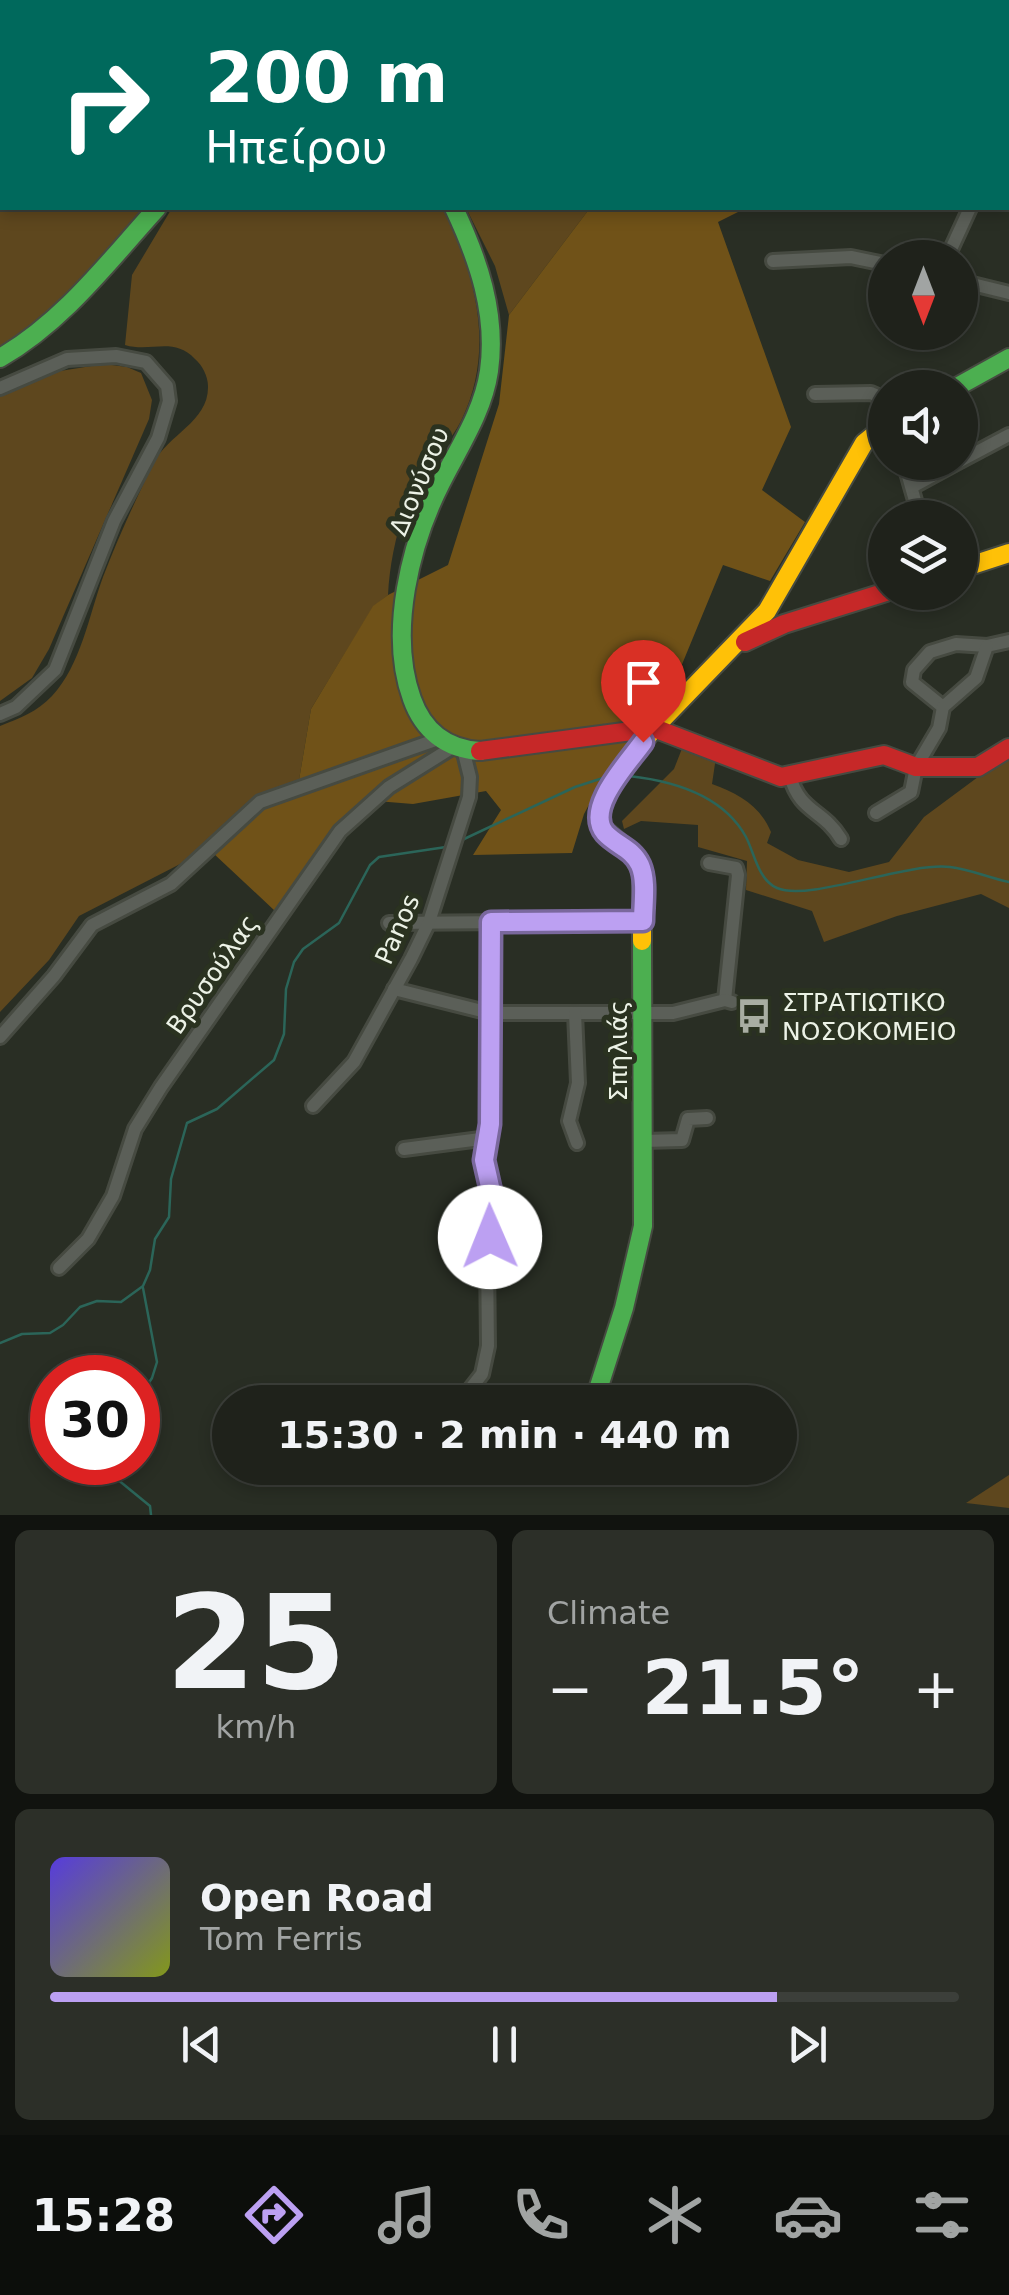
<!DOCTYPE html>
<meta charset="utf-8">
<style>
:root{--surface:#1f221b;--page:#2c2f28;--text:#f1f3f6;--muted:#a1a4a3;--line:#3c3f3a;--accent:#bca0f2}
body{margin:0;font-family:"DejaVu Sans",sans-serif;background:var(--page);color:var(--text);height:100vh;display:flex;flex-direction:column;font-size:38px;white-space:nowrap}
*{box-sizing:border-box;margin:0}
p{font-size:32px;color:var(--muted)}
.icon{flex:none;width:55px;height:55px;fill:none;stroke:currentColor;stroke-width:2;stroke-linecap:round;stroke-linejoin:round}
.map{position:relative;height:1515px;overflow:hidden}
.side{display:flex;flex-direction:column;gap:15px;padding:15px;background:#11130f;flex:1}
.side>*{flex:none}
.banner{position:absolute;left:0px;top:0px;width:1010px;height:210px;box-shadow:0 5px 15px #0003,0 0 0 2px var(--line);background:#00695c;color:#fff;overflow:hidden}
.needle{width:65px;rotate:180deg}
.buttons{position:absolute;left:868px;top:240px;display:grid;gap:20px}
.buttons a{display:grid;place-items:center;width:110px;height:110px;border-radius:50%;background:var(--surface);box-shadow:0 5px 15px #0003,0 0 0 2px var(--line);font-size:50px}
.speed{position:absolute;left:30px;top:1355px;display:flex;gap:20px;font-size:50px;font-weight:700;text-align:center}
.speed>*{display:grid;place-content:center;width:130px;height:130px;border-radius:50%;background:var(--surface);box-shadow:0 5px 15px #0003,0 0 0 2px var(--line);line-height:1}
.speed .limit{border:15px solid #d22;background:#fff;color:#111}
.pin{position:absolute;display:grid;place-items:center;width:85px;height:85px;color:#fff;margin:-102px -42px;border-radius:50% 50% 50% 0;rotate:-45deg;box-shadow:0 0 10px #0007}
.pin .icon{rotate:45deg}
.me{position:absolute;width:110px;margin:-55px;rotate:359deg;stroke-linejoin:round;filter:drop-shadow(0 0 8px #0008)}
.turn{display:flex;align-items:center;gap:35px;height:210px;padding:0 40px;font-size:45px}
.turn .icon{width:130px;height:130px;stroke-width:2.5}
.turn b{display:block;font-size:70px;line-height:85px}
.big{font-size:75px;font-weight:700;line-height:1.1}
.side .card{flex:1;display:flex;flex-direction:column;justify-content:center;gap:15px;min-width:0;padding:0 35px;border-radius:15px;background:var(--page)}
.side .dial{align-items:center;gap:0}
.dial b{font-size:130px;line-height:1}
.song{display:flex;align-items:center;gap:30px}
.cover{width:120px;height:120px;border-radius:15px;background:linear-gradient(135deg,hsl(250 70% 55%),hsl(70 70% 35%))}
.played{height:10px;border-radius:5px;background:linear-gradient(90deg,var(--accent) 80%,var(--line) 80%)}
.keys{display:flex;justify-content:space-around;direction:ltr}
.heat{display:flex;justify-content:space-between;align-items:center;font-size:55px;direction:ltr}
.side .tiles{flex:1;display:grid;gap:15px;grid-template-columns:1fr 1fr}
.card:last-child{grid-column:span 2}
.trip{position:absolute;left:212px;top:1385px;width:585px;height:100px;border-radius:50px;background:var(--surface);box-shadow:0 5px 15px #0003,0 0 0 2px var(--line);font-weight:700;line-height:100px;text-align:center}
.menu{display:flex;height:160px;justify-content:space-around;align-items:center;background:#0c0e0b;color:var(--muted)}
.menu .icon{width:70px;height:70px}
.menu .active{color:var(--accent)}
.menu b{font-size:45px;color:var(--text)}
.map>svg:first-child{display:block}
.green{fill:#5e471e}
.forest{fill:#705218}
.lines{fill:none;stroke-linecap:round;stroke-linejoin:round}
.stream{stroke:#2b6559;stroke-width:2.5}
.street-casing{stroke:#464a41;stroke-width:18}
.fast-casing{stroke:#464a41;stroke-width:22}
.slow-casing{stroke:#464a41;stroke-width:22}
.jam-casing{stroke:#464a41;stroke-width:22}
.street{stroke:#5b5f58;stroke-width:12}
.fast{stroke:#4caf50;stroke-width:18}
.slow{stroke:#ffc107;stroke-width:18}
.jam{stroke:#c62828;stroke-width:18}
.route-casing{stroke:#7a689d;stroke-width:25}
.route{stroke:#bca0f2;stroke-width:18}
.labels{text-anchor:middle;stroke-width:10;stroke-linejoin:round;paint-order:stroke}
.street-label{font-size:25px;fill:#ecf2e6;stroke:#2a3220}
.poi-label{font-size:25px;fill:#ecf2e6;stroke:#2a3220;text-anchor:start}
</style>
<div class="map">
<svg width="1009" height="1515" viewBox="0 0 1009 1515">
<rect width="100%" height="100%" fill="#292e24"/>
<!-- green -->
<g class="green">
<path d="M0,0H686V2H2V208H148C109,249 52,328 0,347Z"/>
<path d="M172,208H443C476,275 496,350 461,421C450,442 434,458 421,478C400,510 390,557 388,595L373,607L311,709L299,780L254,799L186,861L79,916L49,960L0,1012V726C20,718 37,712 52,696C81,665 89,615 103,577C118,538 135,501 153,464C168,434 209,422 208,386C208,376 202,365 195,359C173,336 151,353 125,345L132,275Z"/>
<path d="M466,208H590L509,315L495,266Z"/>
<path d="M104,364L127,367L141,373L152,400L149,419L49,649L32,678L0,701V396L60,371Z"/>
<path d="M683,746L716,757L712,784C738,794 759,804 771,832L767,843L798,860L849,872L889,862L924,817L1009,754V908L981,894L897,916L824,942L812,911L746,890L747,861L698,847V825L641,821L624,829L622,821L674,769Z"/>
<path d="M1009,1475V1508L966,1503Z"/>
</g>
<!-- forest -->
<path class="forest" d="M590,208H746L718,222L791,427L762,490L805,522L770,581L723,565L671,691L609,767L584,814L572,853L473,855L501,810L486,791L413,804L364,800L334,829L275,911L213,853L259,810L303,794L299,780L311,709L373,606L388,595L448,565L499,404L509,315Z"/>
<g class="lines">
<!-- stream -->
<g class="stream">
<path d="M629,776C674,781 723,795 746,837C754,852 758,880 777,888C809,902 906,862 950,867C969,869 990,878 1009,882"/>
<path d="M462,840L575,787L606,777"/>
<path d="M0,1343L22,1334L50,1333L63,1325L80,1307L97,1301L121,1302L143,1286L150,1270L155,1239L169,1217L171,1179L187,1123L217,1109L274,1060L284,1034L286,989L294,962L303,949L339,923L370,865L379,857L446,847"/>
<path d="M138,1399L152,1378L157,1362L143,1288"/>
<path d="M113,1462L117,1479L150,1506L151,1515"/>
</g>
<defs>
<g id="street">
<path d="M947,258L970,208"/>
<path d="M773,261L851,257L885,264"/>
<path d="M960,281L1009,293"/>
<path d="M0,388L67,359L116,356L146,362L167,386L169,401L158,438L114,521L55,670L16,707L0,714"/>
<path d="M815,394L871,393L880,397L885,405"/>
<path d="M960,461L1009,435"/>
<path d="M904,462L920,518"/>
<path d="M912,487L958,462"/>
<path d="M943,707L912,682L914,670L930,652L956,644L987,646L1009,641"/>
<path d="M790,776C800,813 823,809 841,839"/>
<path d="M876,813L911,792L916,767L939,728L943,707L976,678L987,646"/>
<path d="M709,863L736,868L738,875L725,1000"/>
<path d="M389,923L643,921"/>
<path d="M394,989L490,1013H673L725,1000L732,1002"/>
<path d="M575,1013L578,1083L569,1121L577,1143"/>
<path d="M0,1037L54,976L92,925L171,884L260,802L438,739"/>
<path d="M313,1106L354,1062L411,959L429,922L469,797L470,777L463,749"/>
<path d="M643,1141L682,1140L688,1119L707,1118"/>
<path d="M404,1149L488,1138"/>
<path d="M59,1268L88,1239L113,1196L135,1129L161,1087L340,831L389,787L453,747"/>
<path d="M460,1402L482,1374L488,1346L487,1254L493,1200L484,1160L490,1124L491,922"/>
<path d="M551,1478L567,1468"/>
</g>
<g id="fast">
<path d="M454,208C478,259 497,313 489,371C483,412 459,447 441,483C410,544 388,633 412,699C423,730 446,749 480,751"/>
<path d="M0,358C64,321 108,262 157,208"/>
<path d="M955,388L1009,358"/>
<path d="M594,1402L624,1308L643,1226L642,941"/>
</g>
<g id="slow">
<path d="M960,569L1009,553"/>
<path d="M642,941V873L633,854L602,828L600,819L604,795L654,728L767,611L864,443L885,426"/>
</g>
<g id="jam">
<path d="M745,642L784,624L886,592"/>
<path d="M654,728L781,777L884,755L916,767H978L1009,748"/>
<path d="M480,751L654,728"/>
</g>
</defs>
<!-- street casing -->
<use href="#street" class="street-casing"/>
<!-- fast casing -->
<use href="#fast" class="fast-casing"/>
<!-- slow casing -->
<use href="#slow" class="slow-casing"/>
<!-- jam casing -->
<use href="#jam" class="jam-casing"/>
<!-- street -->
<use href="#street" class="street"/>
<!-- fast -->
<use href="#fast" class="fast"/>
<!-- slow -->
<use href="#slow" class="slow"/>
<!-- jam -->
<use href="#jam" class="jam"/>
</g>
<g class="lines">
<defs>
<path id="route" d="M490,1237L493,1200L484,1160L490,1124L491,922L643,921C643,904 647,881 640,865C632,848 617,846 605,833C584,808 629,762 643,742"/>
</defs>
<!-- route casing -->
<use href="#route" class="route-casing"/>
<!-- route -->
<use href="#route" class="route"/>
</g>
<!-- icons -->
<defs>
<symbol id="bus-bare" viewBox="-9 -9 18 18"><path d="M-5-6H5V4H4V6H2V4H-2V6H-4V4H-5ZM-3.5-4V0h7V-4ZM-3.5 1.2v1.5H-2V1.2ZM2 1.2v1.5H3.5V1.2Z" fill="#a8ada2" stroke="#2a3220" stroke-width="2.5" paint-order="stroke"/></symbol>
</defs>
<g fill-rule="evenodd">
<use href="#bus-bare" x="729" y="991" width="50" height="50"/>
</g>
<g class="labels">
<!-- street labels -->
<g class="street-label">
<text transform="translate(419 481) rotate(-67)" y="9">Διονύσου</text>
<text transform="translate(397 929) rotate(-66)" y="9">Panos</text>
<text transform="translate(212 974) rotate(-55)" y="9">Βρυσούλας</text>
<text transform="translate(618 1051) rotate(-90)" y="9">Σπηλιάς</text>
</g>
<!-- poi labels -->
<g class="poi-label">
<text x="782" y="1011">ΣΤΡΑΤΙΩΤΙΚΟ<tspan x="782" dy="29">ΝΟΣΟΚΟΜΕΙΟ</tspan></text>
</g>
</g>
</svg>
<div class="buttons">
<a><svg class="needle" viewBox="-14 -14 28 28"><path d="M0-13l5 13h-10z" fill="#e53935"/><path d="M0 13l5-13h-10z" fill="#a1a4a3"/></svg></a>
<a><svg class="icon" aria-label="sound" viewBox="0 0 24 24"><path d="M4 9h4l5-4v14l-5-4H4zM17 9q2 3 0 6"/></svg></a>
<a><svg class="icon" aria-label="layers" viewBox="0 0 24 24"><path d="M12 4l9 5-9 5-9-5zM3 14l9 5 9-5"/></svg></a>
</div>
<div class="speed"><div class="limit">30</div></div>
<div class="pin" style="left:643px;top:742px;background:#d93025"><svg class="icon" aria-label="arrive" viewBox="0 0 24 24"><path d="M6 21V4h12l-3 4 3 4H6"/></svg></div>
<svg class="me" style="left:490px;top:1237px" viewBox="-20 -20 40 40"><circle r="19" fill="#fff"/><path d="M0-13L10 11 0 6-10 11z" fill="#bca0f2"/></svg>
<div class="trip">15:30 · 2 min · 440 m</div>
<div class="banner">
<div class="turn"><svg class="icon" aria-label="right" viewBox="0 0 24 24"><path d="M7 20v-9h11M14 6l5 5-5 5"/></svg><div><b>200 m</b>Ηπείρου</div></div>
</div>
</div>
<section class="side">
<div class="tiles">
<div class="card dial"><b>25</b><p>km/h</p></div>
<div class="card"><p>Climate</p>
<div class="heat"><a>−</a><b class="big">21.5°</b><a>+</a></div>
</div>
<div class="card">
<div class="song"><i class="cover"></i><div><b>Open Road</b><p>Tom Ferris</p></div></div>
<div class="played"></div>
<div class="keys"><svg class="icon" aria-label="previous" viewBox="0 0 24 24"><path d="M18 5L8 12l10 7zM5 5v14"/></svg><svg class="icon" aria-label="pause" viewBox="0 0 24 24"><path d="M8 5v14M16 5v14"/></svg><svg class="icon" aria-label="next" viewBox="0 0 24 24"><path d="M6 5l10 7-10 7zM19 5v14"/></svg></div>
</div>
</div>
</section>
<nav class="menu">
<b>15:28</b>
<svg class="icon active" aria-label="directions" viewBox="0 0 24 24"><path d="M12 3l9 9-9 9-9-9zM9 14v-3h6M13 9l2 2-2 2"/></svg>
<svg class="icon" aria-label="music" viewBox="0 0 24 24"><path d="M9 18V5l10-2v13"/><circle cx="6" cy="18" r="3"/><circle cx="16" cy="16" r="3"/></svg>
<svg class="icon" aria-label="phone" viewBox="0 0 24 24"><path d="M5 4h4l2 5-3 2q2 4 5 5l2-3 5 2v4C11 20 4 13 5 4z"/></svg>
<svg class="icon" aria-label="climate" viewBox="0 0 24 24"><path d="M12 3v18M4 7l16 10M4 17L20 7"/></svg>
<svg class="icon" aria-label="car" viewBox="0 0 24 24"><path d="M5 17H2v-5l4-1 3-4h7l3 4 3 1v5h-3M9 17h6M6 11h13"/><circle cx="7" cy="17" r="2"/><circle cx="17" cy="17" r="2"/></svg>
<svg class="icon" aria-label="filters" viewBox="0 0 24 24"><path d="M4 7h16M4 17h16"/><circle cx="9" cy="7" r="2"/><circle cx="15" cy="17" r="2"/></svg>
</nav>
